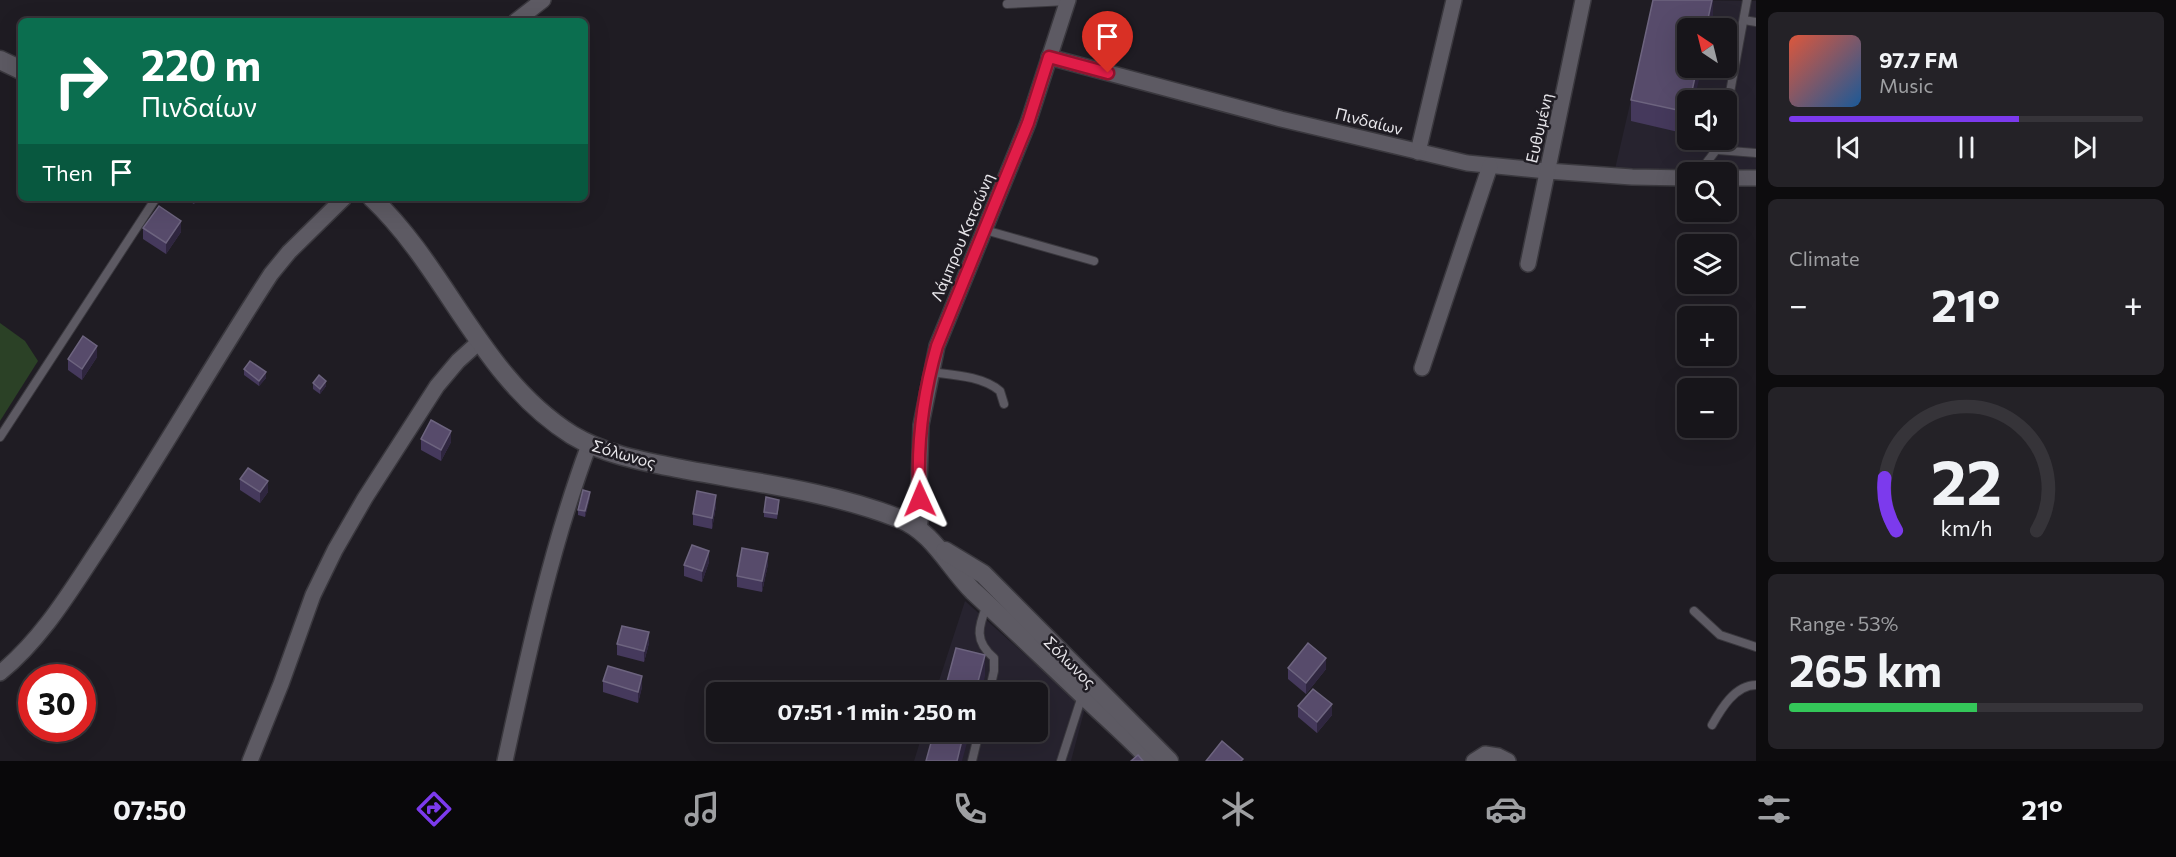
<!DOCTYPE html>
<meta charset="utf-8">
<style>
:root{--surface:#17151a;--page:#242227;--text:#f1f3f6;--muted:#9e9fa2;--line:#363439;--accent:#7c3aed}
body{margin:0;font-family:Commissioner,sans-serif;background:var(--page);color:var(--text);height:100vh;display:flex;flex-direction:column;font-size:22px;white-space:nowrap}
*{box-sizing:border-box;margin:0}
p{font-size:20px;color:var(--muted)}
.icon{flex:none;width:33px;height:33px;fill:none;stroke:currentColor;stroke-width:2;stroke-linecap:round;stroke-linejoin:round}
.map{position:relative;flex:1;overflow:hidden}
.drawer{display:flex;flex-direction:column;gap:12px;padding:12px;background:#0d0c0e;width:420px}
.drawer>*{flex:none}
.top-card{position:absolute;left:18px;top:18px;width:570px;height:183px;border-radius:9px;box-shadow:0 6px 24px #0002,0 0 0 2px var(--line);background:#0b6e4f;color:#fff;overflow:hidden}
.needle{width:39px;rotate:325deg}
.tools{position:absolute;left:1677px;top:18px;display:grid;gap:12px}
.tools a{display:grid;place-items:center;width:60px;height:60px;border-radius:9px;background:var(--surface);box-shadow:0 6px 24px #0002,0 0 0 2px var(--line);font-size:30px}
.speed{position:absolute;left:18px;top:664px;display:flex;gap:12px;font-size:30px;font-weight:700;text-align:center}
.speed>*{display:grid;place-content:center;width:78px;height:78px;border-radius:50%;background:var(--surface);box-shadow:0 6px 24px #0002,0 0 0 2px var(--line);line-height:1}
.speed .limit{border:9px solid #d22;background:#fff;color:#111}
.pin{position:absolute;display:grid;place-items:center;width:51px;height:51px;color:#fff;margin:-62px -26px;border-radius:50% 50% 50% 0;rotate:-45deg;box-shadow:0 0 6px #0007}
.pin .icon{rotate:45deg}
.me{position:absolute;width:66px;margin:-33px;rotate:359deg;stroke-linejoin:round;filter:drop-shadow(0 0 4px #0008)}
.turn{display:flex;align-items:center;gap:21px;height:126px;padding:0 24px;font-size:27px}
.turn .icon{width:78px;height:78px;stroke-width:2.5}
.turn b{display:block;font-size:42px;line-height:51px}
.then{display:flex;align-items:center;height:57px;padding:0 24px;background:#0003;gap:12px;font-size:22px}
.big{font-size:45px;font-weight:700;line-height:1.1}
.drawer .tile{flex:1;display:flex;flex-direction:column;justify-content:center;gap:9px;min-width:0;padding:0 21px;border-radius:9px;background:var(--page)}
.drawer .dial{align-items:center;gap:0}
.dial svg{height:156px;overflow:visible;fill:none;stroke:var(--line);stroke-width:7;stroke-linecap:round;text-anchor:middle}
.dial text{fill:var(--text);stroke:none}
.song{display:flex;align-items:center;gap:18px}
.cover{width:72px;height:72px;border-radius:9px;background:linear-gradient(135deg,hsl(10 70% 55%),hsl(210 70% 35%))}
.played{height:6px;border-radius:3px;background:linear-gradient(90deg,var(--accent) 65%,var(--line) 65%)}
.keys{display:flex;justify-content:space-around;direction:ltr}
.heat{display:flex;justify-content:space-between;align-items:center;font-size:33px;direction:ltr}
.charge{height:9px;border-radius:4px;background:linear-gradient(90deg,#34c759 53%,var(--line) 0)}
.trip{position:absolute;left:706px;top:682px;width:342px;height:60px;border-radius:9px;background:var(--surface);box-shadow:0 6px 24px #0002,0 0 0 2px var(--line);font-weight:700;line-height:60px;text-align:center}
.tabs{display:flex;height:96px;justify-content:space-around;align-items:center;background:#09080a;color:var(--muted)}
.tabs .icon{width:42px;height:42px}
.tabs .on{color:var(--accent)}
.tabs b{font-size:27px;color:var(--text)}
main{display:flex;flex:1;min-height:0}
.map>svg:first-child{display:block}
.built{fill:#27232f;fill-rule:evenodd}
.green{fill:#2b4126}
.lines{fill:none;stroke-linecap:round;stroke-linejoin:round}
.service-casing{stroke:#3a383e;stroke-width:10}
.minor-casing{stroke:#3a383e;stroke-width:18}
.tertiary-casing{stroke:#3a383e;stroke-width:21}
.service{stroke:#5d5a63;stroke-width:8}
.minor{stroke:#5d5a63;stroke-width:15}
.tertiary{stroke:#5d5a63;stroke-width:18}
.wall{fill:#45395c}
.shaded-wall{fill:#2f263f}
.building{fill:#574b6b;stroke:#6d647f;stroke-width:1.5}
.route-casing{stroke:#92132f;stroke-width:15}
.route{stroke:#e11d48;stroke-width:10}
.labels{text-anchor:middle;stroke-width:5;stroke-linejoin:round;paint-order:stroke}
.street-label{font-size:16px;fill:#e7e5ea;stroke:#1f1c23}
</style>
<main>
<div class="map">
<svg width="1756" height="761" viewBox="0 0 1756 761">
<rect width="100%" height="100%" fill="#1f1c23"/>
<!-- built -->
<g class="built">
<path d="M1654,0L1756,1V171L1615,169ZM1688,28H1726V68H1688ZM1688,100H1726V140H1688Z"/>
<path d="M965,601L1085,708L1071,761H914L923,732H1038V693H935Z"/>
</g>
<!-- green -->
<path class="green" d="M0,323L25,341L38,361L0,421Z"/>
<g class="lines">
<defs>
<g id="service">
<path d="M1007,4L1068,1"/>
<path d="M1744,20L1756,22"/>
<path d="M1726,114L1747,0"/>
<path d="M1718,150L1756,153"/>
<path d="M1701,172C1706,160 1717,153 1721,140"/>
<path d="M985,230L1094,261"/>
<path d="M930,372C953,375 982,376 1000,391L1004,404"/>
<path d="M0,437L156,198"/>
<path d="M987,605C978,627 974,641 994,658V671L989,693"/>
<path d="M1694,611L1720,635L1756,647"/>
<path d="M1712,725C1721,709 1735,685 1756,685"/>
<path d="M972,761L979,732"/>
<path d="M1061,761L1082,696"/>
</g>
<g id="minor">
<path d="M516,21L543,0"/>
<path d="M1049,57L1281,119L1467,163L1547,171L1632,177L1688,178"/>
<path d="M1418,152L1454,0"/>
<path d="M1726,178H1756"/>
<path d="M1528,264L1583,0"/>
<path d="M1422,368L1490,166"/>
<path d="M919,529L921,513L919,485L921,425L937,346L1028,123L1068,0"/>
<path d="M0,673C43,638 71,590 101,545C160,456 213,363 271,274L289,252L344,198"/>
<path d="M250,761L281,684L313,595L335,550L365,498L437,386L458,361L479,342"/>
<path d="M505,761C528,655 551,547 589,445"/>
<path d="M1474,761L1485,754L1498,756L1508,761"/>
</g>
<g id="tertiary">
<path d="M0,60L21,70"/>
<path d="M372,198C448,270 481,378 572,435C607,456 648,462 687,470C758,483 831,492 898,518C933,531 948,566 973,591C1010,625 1046,660 1083,695C1106,717 1130,738 1152,761"/>
<path d="M945,551L983,574L1169,761"/>
</g>
</defs>
<!-- service casing -->
<use href="#service" class="service-casing"/>
<!-- minor casing -->
<use href="#minor" class="minor-casing"/>
<!-- tertiary casing -->
<use href="#tertiary" class="tertiary-casing"/>
<!-- service -->
<use href="#service" class="service"/>
<!-- minor -->
<use href="#minor" class="minor"/>
<!-- tertiary -->
<use href="#tertiary" class="tertiary"/>
</g>
<!-- wall -->
<g class="wall">
<path d="M1713,0V16L1688,100L1687,134L1631,121V100Z"/>
<path d="M184,198H198L194,204Z"/>
<path d="M143,228L181,232L166,254L143,239Z"/>
<path d="M97,357L82,380L68,370V359Z"/>
<path d="M244,369L266,378L259,386L244,375Z"/>
<path d="M313,383L326,386L320,394L313,389Z"/>
<path d="M421,439L451,442L441,461L421,450Z"/>
<path d="M240,479L268,492L260,503L240,490Z"/>
<path d="M590,497L585,517L578,515V510Z"/>
<path d="M779,505L777,519L764,517V512Z"/>
<path d="M716,506L712,529L693,525V514Z"/>
<path d="M709,562L702,582L684,576V565Z"/>
<path d="M768,564L762,592L737,587V576Z"/>
<path d="M649,643L644,662L617,655V644Z"/>
<path d="M1288,668L1326,669L1306,694L1288,679Z"/>
<path d="M603,681L642,687L638,703L603,692Z"/>
<path d="M1298,706L1332,715L1317,733L1298,717Z"/>
</g>
<!-- shaded-wall -->
<g class="shaded-wall">
<path d="M1712,0H1713V16L1710,28H1706Z"/>
<path d="M1697,68H1702L1694,100H1690Z"/>
<path d="M1688,110V131L1687,134V112Z"/>
<path d="M194,198H198L194,204Z"/>
<path d="M181,221V232L166,254V243Z"/>
<path d="M97,346V357L82,380V369Z"/>
<path d="M266,372V378L259,386V381Z"/>
<path d="M326,381V386L320,394V389Z"/>
<path d="M451,431V442L441,461V450Z"/>
<path d="M268,481V492L260,503V492Z"/>
<path d="M590,492V497L585,517V511Z"/>
<path d="M716,495V506L712,529V518Z"/>
<path d="M709,551V562L702,582V571Z"/>
<path d="M768,553V564L762,592V581Z"/>
<path d="M649,632V643L644,662V651Z"/>
<path d="M985,655V676L981,693H975Z"/>
<path d="M1326,658V669L1306,694V683Z"/>
<path d="M642,676V687L638,703V692Z"/>
<path d="M1332,704V715L1317,733V722Z"/>
<path d="M964,732H970L962,761H957Z"/>
</g>
<!-- building -->
<g class="building">
<path d="M1653,0H1712L1706,28H1688V68H1697L1690,100H1688L1687,112L1631,100Z"/>
<path d="M159,206L181,221L166,243L143,228Z"/>
<path d="M83,336L97,346L82,369L68,359Z"/>
<path d="M250,361L266,372L259,381L244,369Z"/>
<path d="M319,375L326,381L320,389L313,383Z"/>
<path d="M431,420L451,431L441,450L421,439Z"/>
<path d="M248,468L268,481L260,492L240,479Z"/>
<path d="M583,490L590,492L585,511L578,510Z"/>
<path d="M697,491L716,495L712,518L693,514Z"/>
<path d="M766,497L779,500L777,514L764,512Z"/>
<path d="M692,545L709,551L702,571L684,565Z"/>
<path d="M742,548L768,553L762,581L737,576Z"/>
<path d="M622,626L649,632L644,651L617,644Z"/>
<path d="M1308,643L1326,658L1306,683L1288,668Z"/>
<path d="M956,648L985,655L975,693H944Z"/>
<path d="M608,666L642,676L638,692L603,681Z"/>
<path d="M1313,689L1332,704L1317,722L1298,706Z"/>
<path d="M934,732H964L957,761H926Z"/>
<path d="M1222,741L1243,759L1241,761H1206Z"/>
<path d="M1138,755L1143,761H1131Z"/>
</g>
<g class="lines">
<defs>
<path id="route" d="M920,499C916,448 923,395 937,346L1028,123L1049,57L1108,73"/>
</defs>
<!-- route casing -->
<use href="#route" class="route-casing"/>
<!-- route -->
<use href="#route" class="route"/>
</g>
<g class="labels">
<!-- street labels -->
<g class="street-label">
<text transform="translate(1369 121) rotate(14)" y="6">Πινδαίων</text>
<text transform="translate(1539 128) rotate(-77)" y="6">Ευθυμένη</text>
<text transform="translate(962 237) rotate(-67)" y="6">Λάμπρου Κατσώνη</text>
<text transform="translate(624 454) rotate(16)" y="6">Σόλωνος</text>
<text transform="translate(1070 662) rotate(45)" y="6">Σόλωνος</text>
</g>
</g>
</svg>
<div class="tools">
<a><svg class="needle" viewBox="-14 -14 28 28"><path d="M0-13l5 13h-10z" fill="#e53935"/><path d="M0 13l5-13h-10z" fill="#9e9fa2"/></svg></a>
<a><svg class="icon" aria-label="sound" viewBox="0 0 24 24"><path d="M4 9h4l5-4v14l-5-4H4zM17 9q2 3 0 6"/></svg></a>
<a><svg class="icon" aria-label="search" viewBox="0 0 24 24"><circle cx="10" cy="10" r="6"/><path d="M15 15l6 6"/></svg></a>
<a><svg class="icon" aria-label="layers" viewBox="0 0 24 24"><path d="M12 4l9 5-9 5-9-5zM3 14l9 5 9-5"/></svg></a>
<a>+</a>
<a>−</a>
</div>
<div class="speed"><div class="limit">30</div></div>
<div class="pin" style="left:1108px;top:73px;background:#d93025"><svg class="icon" aria-label="arrive" viewBox="0 0 24 24"><path d="M6 21V4h12l-3 4 3 4H6"/></svg></div>
<svg class="me" style="left:920px;top:499px" viewBox="-20 -20 40 40"><path d="M0-17L14 15 0 8-14 15z" fill="#e11d48" stroke="#fff" stroke-width="4"/></svg>
<div class="trip">07:51 · 1 min · 250 m</div>
<div class="top-card">
<div class="turn"><svg class="icon" aria-label="right" viewBox="0 0 24 24"><path d="M7 20v-9h11M14 6l5 5-5 5"/></svg><div><b>220 m</b>Πινδαίων</div></div>
<div class="then">Then<svg class="icon" aria-label="arrive" viewBox="0 0 24 24"><path d="M6 21V4h12l-3 4 3 4H6"/></svg></div>
</div>
</div>
<section class="drawer">
<div class="tile">
<div class="song"><i class="cover"></i><div><b>97.7 FM</b><p>Music</p></div></div>
<div class="played"></div>
<div class="keys"><svg class="icon" aria-label="previous" viewBox="0 0 24 24"><path d="M18 5L8 12l10 7zM5 5v14"/></svg><svg class="icon" aria-label="pause" viewBox="0 0 24 24"><path d="M8 5v14M16 5v14"/></svg><svg class="icon" aria-label="next" viewBox="0 0 24 24"><path d="M6 5l10 7-10 7zM19 5v14"/></svg></div>
</div>
<div class="tile"><p>Climate</p>
<div class="heat"><a>−</a><b class="big">21°</b><a>+</a></div>
</div>
<div class="tile dial"><svg viewBox="0 0 100 80">
<path d="M14 69A42 42 0 1 1 86 69"/>
<path d="M14 69A42 42 0 0 1 8 42" stroke="#7c3aed"/>
<text x="50" y="56" font-size="32" font-weight="700">22</text>
<text x="50" y="72" font-size="11">km/h</text>
</svg></div>
<div class="tile"><p>Range · 53%</p><b class="big">265 km</b><div class="charge"></div></div>
</section>
</main>
<nav class="tabs">
<b>07:50</b>
<svg class="icon on" aria-label="directions" viewBox="0 0 24 24"><path d="M12 3l9 9-9 9-9-9zM9 14v-3h6M13 9l2 2-2 2"/></svg>
<svg class="icon" aria-label="music" viewBox="0 0 24 24"><path d="M9 18V5l10-2v13"/><circle cx="6" cy="18" r="3"/><circle cx="16" cy="16" r="3"/></svg>
<svg class="icon" aria-label="phone" viewBox="0 0 24 24"><path d="M5 4h4l2 5-3 2q2 4 5 5l2-3 5 2v4C11 20 4 13 5 4z"/></svg>
<svg class="icon" aria-label="climate" viewBox="0 0 24 24"><path d="M12 3v18M4 7l16 10M4 17L20 7"/></svg>
<svg class="icon" aria-label="car" viewBox="0 0 24 24"><path d="M5 17H2v-5l4-1 3-4h7l3 4 3 1v5h-3M9 17h6M6 11h13"/><circle cx="7" cy="17" r="2"/><circle cx="17" cy="17" r="2"/></svg>
<svg class="icon" aria-label="filters" viewBox="0 0 24 24"><path d="M4 7h16M4 17h16"/><circle cx="9" cy="7" r="2"/><circle cx="15" cy="17" r="2"/></svg>
<b>21°</b>
</nav>
